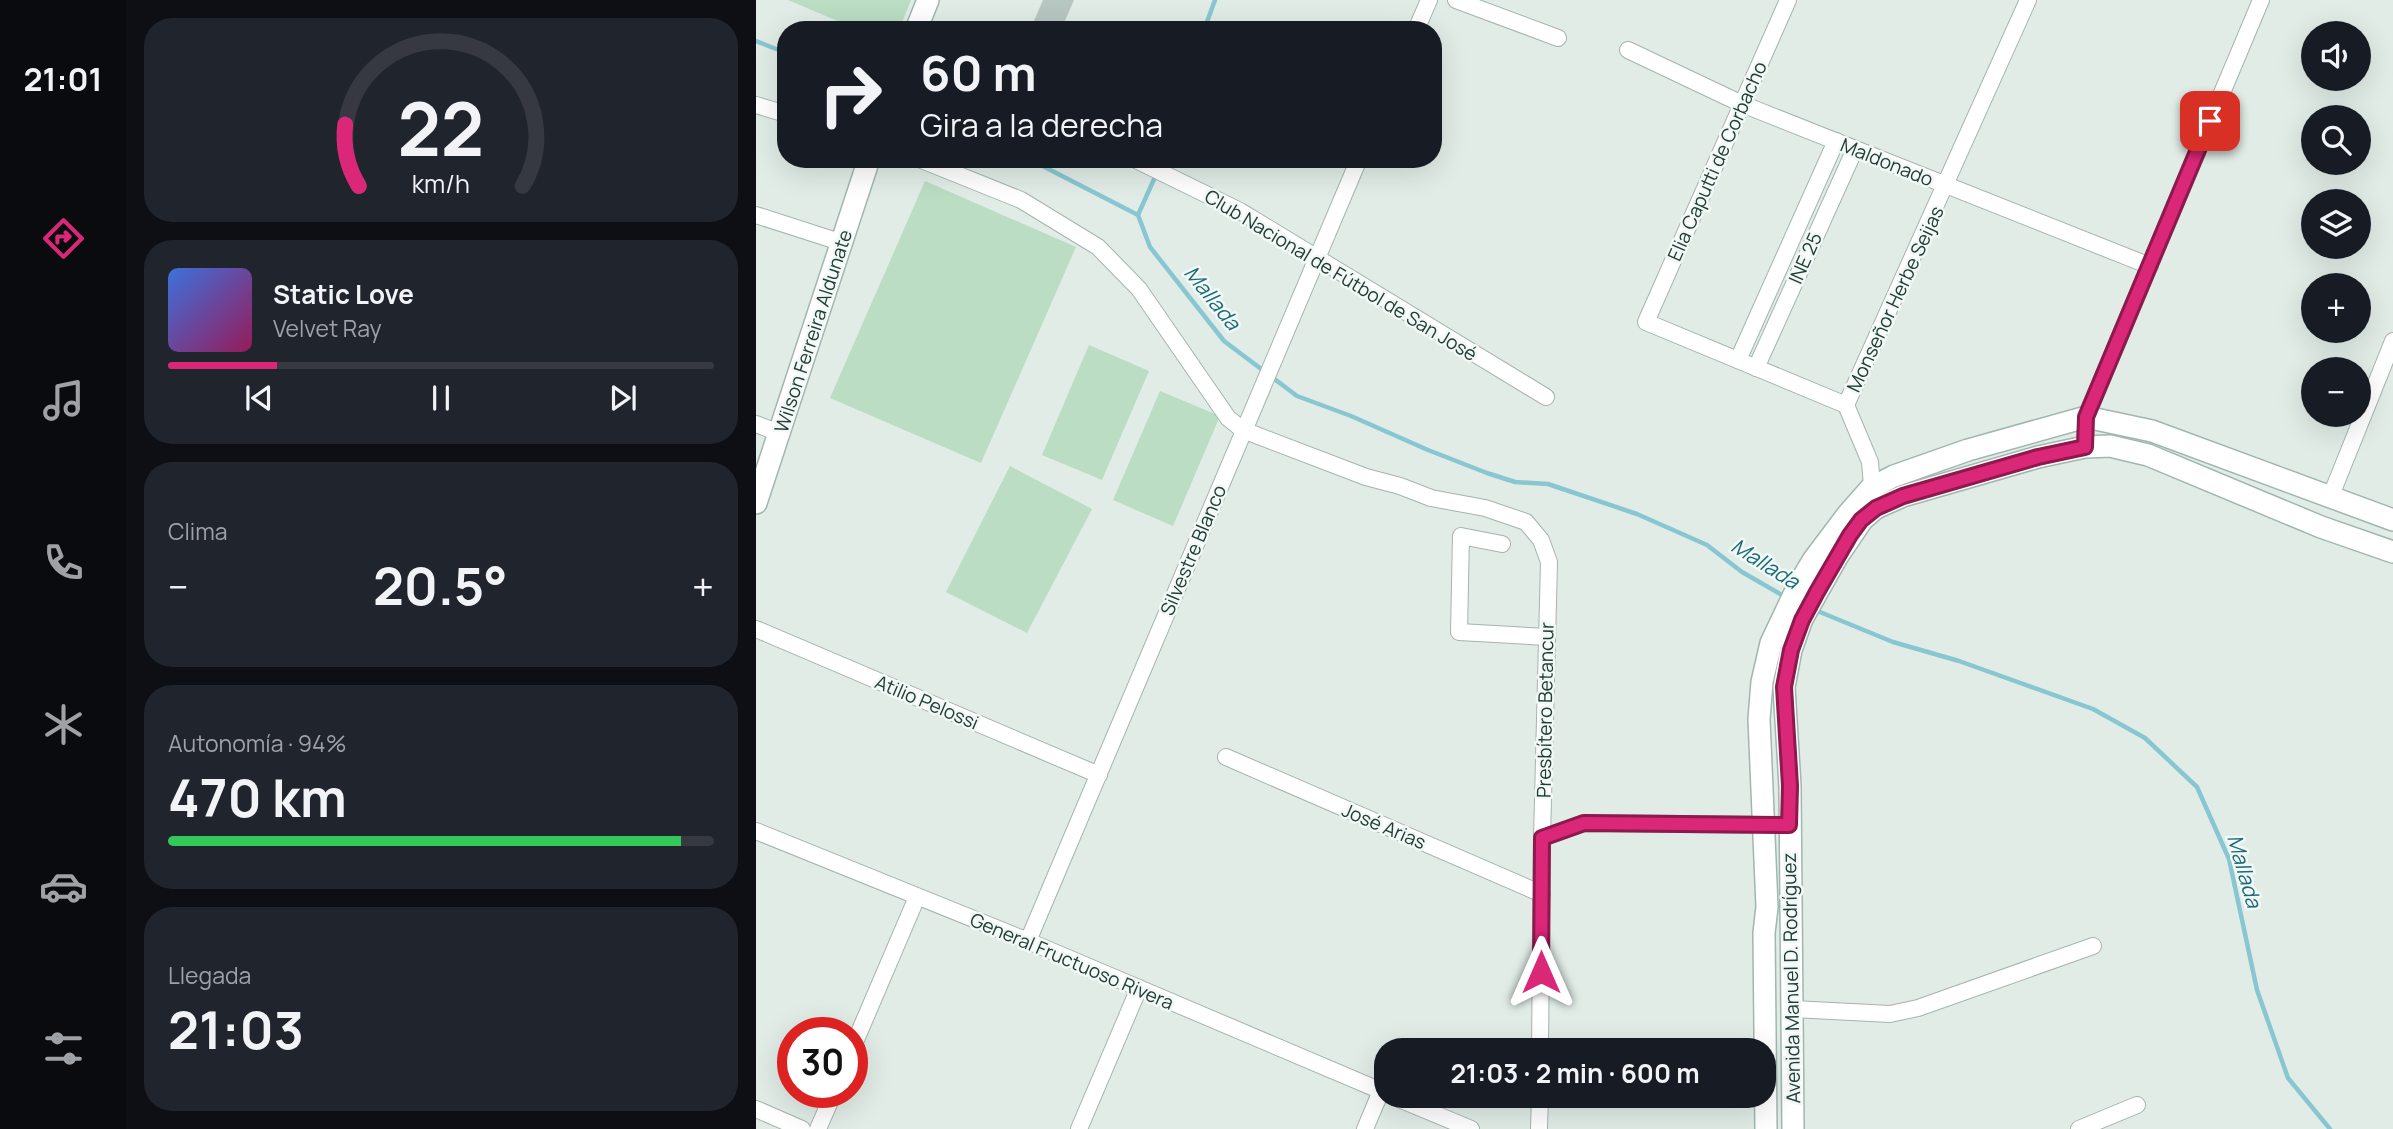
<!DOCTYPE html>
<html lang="es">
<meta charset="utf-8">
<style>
:root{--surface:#171b24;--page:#20242c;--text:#f1f3f6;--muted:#9ea1a6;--line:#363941;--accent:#db2777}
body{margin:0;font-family:Manrope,sans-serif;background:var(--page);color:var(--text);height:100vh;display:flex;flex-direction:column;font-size:26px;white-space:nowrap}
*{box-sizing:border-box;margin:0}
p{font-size:23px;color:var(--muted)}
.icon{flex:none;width:38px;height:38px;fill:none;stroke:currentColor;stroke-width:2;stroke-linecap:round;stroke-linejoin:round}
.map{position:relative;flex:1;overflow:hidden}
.details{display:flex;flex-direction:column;gap:18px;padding:18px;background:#0d0f14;width:630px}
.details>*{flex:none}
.hud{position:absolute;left:21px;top:21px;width:665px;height:147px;border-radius:28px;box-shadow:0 7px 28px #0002;background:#171b24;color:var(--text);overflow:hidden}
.fabs{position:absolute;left:1545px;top:21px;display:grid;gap:14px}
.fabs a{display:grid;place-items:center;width:70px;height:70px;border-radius:50%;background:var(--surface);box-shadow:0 7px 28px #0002;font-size:35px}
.speed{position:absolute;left:21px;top:1017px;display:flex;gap:14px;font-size:35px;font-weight:700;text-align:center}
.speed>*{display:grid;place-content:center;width:91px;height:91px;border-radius:50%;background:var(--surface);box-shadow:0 7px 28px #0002;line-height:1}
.speed .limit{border:10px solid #d22;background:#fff;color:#111}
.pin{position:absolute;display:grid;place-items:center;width:60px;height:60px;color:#fff;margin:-30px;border-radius:14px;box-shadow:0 4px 10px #0006}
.me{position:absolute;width:77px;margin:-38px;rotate:0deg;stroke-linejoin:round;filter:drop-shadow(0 0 5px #0008)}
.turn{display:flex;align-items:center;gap:24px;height:147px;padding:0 28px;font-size:32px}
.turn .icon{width:91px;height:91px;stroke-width:2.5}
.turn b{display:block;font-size:49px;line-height:60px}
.big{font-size:52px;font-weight:700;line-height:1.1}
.details .widget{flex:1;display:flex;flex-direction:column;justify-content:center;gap:10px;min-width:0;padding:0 24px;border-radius:28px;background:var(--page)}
.details .dial{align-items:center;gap:0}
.dial svg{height:182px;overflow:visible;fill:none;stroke:var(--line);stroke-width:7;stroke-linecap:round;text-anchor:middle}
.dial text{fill:var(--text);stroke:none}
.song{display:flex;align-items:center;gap:21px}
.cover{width:84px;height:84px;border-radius:10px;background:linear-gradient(135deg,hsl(220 70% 55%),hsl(330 70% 35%))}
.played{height:7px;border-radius:4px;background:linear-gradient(90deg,var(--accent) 20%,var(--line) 20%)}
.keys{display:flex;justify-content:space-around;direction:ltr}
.heat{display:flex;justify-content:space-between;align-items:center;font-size:38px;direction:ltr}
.charge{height:10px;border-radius:5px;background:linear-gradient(90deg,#34c759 94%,var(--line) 0)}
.trip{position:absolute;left:618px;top:1038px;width:402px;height:70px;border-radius:28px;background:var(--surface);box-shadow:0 7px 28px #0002;font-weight:700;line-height:70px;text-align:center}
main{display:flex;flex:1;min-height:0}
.tab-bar{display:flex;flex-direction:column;width:126px;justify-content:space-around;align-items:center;background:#090b0e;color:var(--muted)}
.tab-bar .icon{width:49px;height:49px}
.tab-bar .active{color:var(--accent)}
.tab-bar b{font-size:32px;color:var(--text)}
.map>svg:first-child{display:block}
.green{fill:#baddc3}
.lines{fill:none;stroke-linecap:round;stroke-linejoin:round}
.stream{stroke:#88c7d1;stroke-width:4.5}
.building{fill:#b6c6c0}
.street-casing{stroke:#a4b4ae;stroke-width:18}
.secondary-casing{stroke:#9fb7af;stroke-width:24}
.street{stroke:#fff;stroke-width:16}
.secondary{stroke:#fff;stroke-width:21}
.route-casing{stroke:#8e194d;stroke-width:18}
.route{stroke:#db2777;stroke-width:12}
.labels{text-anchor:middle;stroke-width:5;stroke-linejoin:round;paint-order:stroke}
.street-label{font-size:19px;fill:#213c35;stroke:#f1f8f5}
.water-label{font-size:21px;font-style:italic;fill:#1b6a78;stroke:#f1f8f5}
</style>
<main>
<nav class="tab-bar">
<b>21:01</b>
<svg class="icon active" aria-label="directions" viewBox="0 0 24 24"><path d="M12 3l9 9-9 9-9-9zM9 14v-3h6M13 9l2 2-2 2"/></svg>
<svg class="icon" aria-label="music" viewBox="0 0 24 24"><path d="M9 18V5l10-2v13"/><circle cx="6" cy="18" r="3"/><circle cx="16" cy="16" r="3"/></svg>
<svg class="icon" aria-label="phone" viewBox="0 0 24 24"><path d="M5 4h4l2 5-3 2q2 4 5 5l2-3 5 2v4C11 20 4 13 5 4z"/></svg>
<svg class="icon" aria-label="climate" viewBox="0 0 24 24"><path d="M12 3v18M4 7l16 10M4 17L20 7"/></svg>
<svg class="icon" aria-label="car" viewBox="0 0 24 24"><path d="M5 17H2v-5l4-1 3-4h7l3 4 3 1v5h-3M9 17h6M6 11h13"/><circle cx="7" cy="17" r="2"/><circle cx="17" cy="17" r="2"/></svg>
<svg class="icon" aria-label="filters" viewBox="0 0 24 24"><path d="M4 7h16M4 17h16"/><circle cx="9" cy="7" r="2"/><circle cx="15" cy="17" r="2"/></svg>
</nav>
<section class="details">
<div class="widget dial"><svg viewBox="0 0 100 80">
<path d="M14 69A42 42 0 1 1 86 69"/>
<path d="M14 69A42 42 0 0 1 8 42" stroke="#db2777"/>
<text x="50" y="56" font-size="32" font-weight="700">22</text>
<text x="50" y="72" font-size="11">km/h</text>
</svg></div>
<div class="widget">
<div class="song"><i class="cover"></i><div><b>Static Love</b><p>Velvet Ray</p></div></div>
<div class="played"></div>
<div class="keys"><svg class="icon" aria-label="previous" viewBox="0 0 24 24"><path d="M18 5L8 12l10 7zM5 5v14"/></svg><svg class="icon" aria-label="pause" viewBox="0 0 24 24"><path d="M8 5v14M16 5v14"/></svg><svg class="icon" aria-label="next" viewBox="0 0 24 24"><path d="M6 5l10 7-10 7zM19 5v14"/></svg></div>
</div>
<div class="widget"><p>Clima</p>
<div class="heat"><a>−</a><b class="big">20.5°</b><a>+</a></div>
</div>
<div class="widget"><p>Autonomía · 94%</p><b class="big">470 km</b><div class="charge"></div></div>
<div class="widget"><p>Llegada</p><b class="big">21:03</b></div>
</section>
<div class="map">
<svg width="1637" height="1129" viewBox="0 0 1637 1129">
<rect width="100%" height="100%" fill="#e1ece7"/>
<!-- green -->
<g class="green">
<path d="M32,0H155L143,30H103Z"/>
<path d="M169,181L320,247L225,463L74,398Z"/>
<path d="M333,345L393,371L346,480L286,455Z"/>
<path d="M404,391L464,416L417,526L357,500Z"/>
<path d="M254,466L336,509L271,633L190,592Z"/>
</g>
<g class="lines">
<!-- stream -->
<g class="stream">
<path d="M448,30L459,0"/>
<path d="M0,41L30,53"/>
<path d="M273,159L382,215L394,247L468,341L541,396L595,416L672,450L731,473L759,482L792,484L881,514L951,545L986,572L1031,598"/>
<path d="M382,215L407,159"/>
<path d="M1059,610L1137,642L1203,661L1337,709L1389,738L1441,787L1473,859L1501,990L1532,1078L1574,1129"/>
</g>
</g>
<!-- building -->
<path class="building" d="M287,0H318L305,30H274Z"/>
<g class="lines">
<defs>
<g id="street">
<path d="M700,0L802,38"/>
<path d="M1032,0L890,322L1090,405L1114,462L1117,497"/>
<path d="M660,30L673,0"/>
<path d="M872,50L986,104L1394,266"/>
<path d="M0,105L30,114"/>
<path d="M163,159L265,200L342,247L383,289L472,418L487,430L610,477L644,486L675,498L729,508L770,522L785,540L793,562L786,838L784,1050"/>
<path d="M378,159L484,211L790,397"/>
<path d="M0,215L87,243"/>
<path d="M982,360L1080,141"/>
<path d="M1000,368L1099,149"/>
<path d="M1090,405L1272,0"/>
<path d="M0,424L23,433"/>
<path d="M1329,447L1330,417L1505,0"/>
<path d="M1574,498L1637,341"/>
<path d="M746,544L705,536L703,632L791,637"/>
<path d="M0,629L343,775"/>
<path d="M470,757L786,894"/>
<path d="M0,831L272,941L630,1093"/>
<path d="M786,838L828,823L1033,825"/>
<path d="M272,941L603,159"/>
<path d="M1037,1009L1134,1014L1162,1008L1337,946"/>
<path d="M96,1049L161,897"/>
<path d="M636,1096L715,1129"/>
<path d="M0,1109L46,1129"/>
<path d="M62,1129L78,1092"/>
<path d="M323,1129L383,988"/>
<path d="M609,1129L625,1091"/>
<path d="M783,1129L784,1096"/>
<path d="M1323,1129L1381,1105"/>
</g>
<g id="secondary">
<path d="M160,30L172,0"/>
<path d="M0,503L113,159"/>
<path d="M1010,1129L1008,933L1011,907L1003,719L1006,682L1015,643L1043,584L1058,559L1092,514L1115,488L1138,476L1212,450L1330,417L1396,431L1637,520"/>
<path d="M1037,1129L1034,786L1028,687L1035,650L1046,619L1081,557L1106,520L1120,508L1147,496L1282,457L1329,447L1354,446L1392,455L1565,527L1637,552"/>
</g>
</defs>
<!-- street casing -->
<use href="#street" class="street-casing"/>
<!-- secondary casing -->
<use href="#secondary" class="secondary-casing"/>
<!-- street -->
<use href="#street" class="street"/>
<!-- secondary -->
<use href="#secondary" class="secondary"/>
</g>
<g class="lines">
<defs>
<path id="route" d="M785,972L786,838L828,823L1033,825L1034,786L1028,687L1035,650L1046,620L1061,592L1094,535L1105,520L1120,508L1147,496L1282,457L1329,447L1330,417L1454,121"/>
</defs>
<!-- route casing -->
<use href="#route" class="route-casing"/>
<!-- route -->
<use href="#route" class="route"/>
</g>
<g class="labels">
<!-- street labels -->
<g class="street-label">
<text transform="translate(961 161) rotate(-66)" y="7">Elia Caputti de Corbacho</text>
<text transform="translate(1131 162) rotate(22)" y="7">Maldonado</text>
<text transform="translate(1049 258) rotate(-66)" y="7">INE 25</text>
<text transform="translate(585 275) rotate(31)" y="7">Club Nacional de Fútbol de San José</text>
<text transform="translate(1139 299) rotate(-65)" y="7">Monseñor Herbe Seijas</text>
<text transform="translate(57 331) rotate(-72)" y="7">Wilson Ferreira Aldunate</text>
<text transform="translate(437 550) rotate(-67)" y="7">Silvestre Blanco</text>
<text transform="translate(171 702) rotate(23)" y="7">Atilio Pelossi</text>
<text transform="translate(789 710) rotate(-89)" y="7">Presbítero Betancur</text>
<text transform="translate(628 826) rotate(23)" y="7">José Arias</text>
<text transform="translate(316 961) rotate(23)" y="7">General Fructuoso Rivera</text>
<text transform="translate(1035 978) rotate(-91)" y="7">Avenida Manuel D. Rodríguez</text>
</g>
<!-- water labels -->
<g class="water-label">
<text transform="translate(456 298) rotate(51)" y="7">Mallada</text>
<text transform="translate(1009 564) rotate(32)" y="7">Mallada</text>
<text transform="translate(1488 871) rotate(74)" y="7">Mallada</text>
</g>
</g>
</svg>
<div class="fabs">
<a><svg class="icon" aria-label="sound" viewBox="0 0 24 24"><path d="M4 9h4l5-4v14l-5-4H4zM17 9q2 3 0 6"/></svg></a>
<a><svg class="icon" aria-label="search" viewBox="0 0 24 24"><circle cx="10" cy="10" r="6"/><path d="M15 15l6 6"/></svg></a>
<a><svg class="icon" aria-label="layers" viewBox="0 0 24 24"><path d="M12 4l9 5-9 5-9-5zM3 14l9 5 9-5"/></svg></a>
<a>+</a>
<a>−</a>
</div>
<div class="speed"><div class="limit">30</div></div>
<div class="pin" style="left:1454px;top:121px;background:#d93025"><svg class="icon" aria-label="arrive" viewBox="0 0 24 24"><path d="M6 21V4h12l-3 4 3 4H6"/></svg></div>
<svg class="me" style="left:785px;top:972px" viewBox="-20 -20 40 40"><path d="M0-17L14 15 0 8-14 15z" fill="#db2777" stroke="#fff" stroke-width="4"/></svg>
<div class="trip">21:03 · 2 min · 600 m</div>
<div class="hud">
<div class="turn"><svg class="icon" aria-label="right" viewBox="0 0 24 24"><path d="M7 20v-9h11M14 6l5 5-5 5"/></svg><div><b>60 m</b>Gira a la derecha</div></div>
</div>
</div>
</main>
